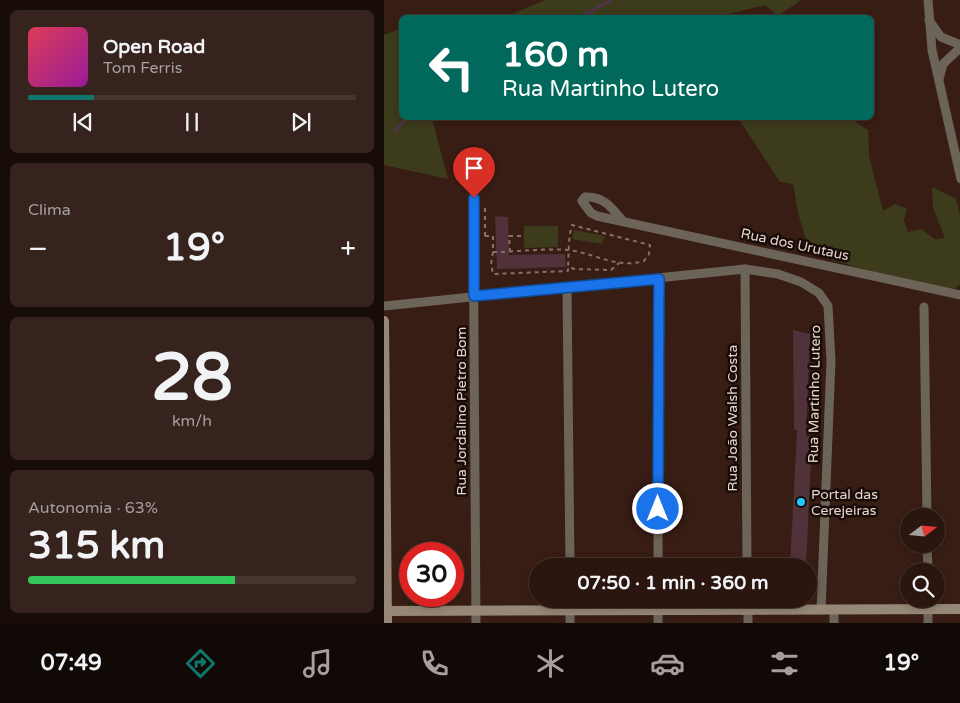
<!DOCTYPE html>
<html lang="pt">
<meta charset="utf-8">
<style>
:root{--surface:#2a160f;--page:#36231d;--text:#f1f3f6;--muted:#a59f9e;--line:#46352f;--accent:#0f766e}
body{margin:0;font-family:"Varela Round",sans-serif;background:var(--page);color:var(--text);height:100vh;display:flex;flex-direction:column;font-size:19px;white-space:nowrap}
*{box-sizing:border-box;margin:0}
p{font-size:16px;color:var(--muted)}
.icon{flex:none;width:28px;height:28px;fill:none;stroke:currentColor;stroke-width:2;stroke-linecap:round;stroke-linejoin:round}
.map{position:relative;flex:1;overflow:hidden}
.details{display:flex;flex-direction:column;gap:10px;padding:10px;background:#170c08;width:384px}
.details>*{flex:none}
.hud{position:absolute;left:15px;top:15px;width:475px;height:105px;border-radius:8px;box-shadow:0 2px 8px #0003,0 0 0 1px var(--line);background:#00695c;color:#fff;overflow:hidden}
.needle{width:32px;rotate:74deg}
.tools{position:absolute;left:516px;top:508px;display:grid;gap:10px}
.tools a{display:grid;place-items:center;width:45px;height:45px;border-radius:50%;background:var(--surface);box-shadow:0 2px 8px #0003,0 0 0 1px var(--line);font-size:25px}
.speed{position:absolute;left:15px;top:542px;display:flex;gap:10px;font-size:25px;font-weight:700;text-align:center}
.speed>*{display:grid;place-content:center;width:65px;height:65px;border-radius:50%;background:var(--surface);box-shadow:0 2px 8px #0003,0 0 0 1px var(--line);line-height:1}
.speed .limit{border:8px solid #d22;background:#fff;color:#111}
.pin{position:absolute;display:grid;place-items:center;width:42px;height:42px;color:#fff;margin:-51px -21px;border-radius:50% 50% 50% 0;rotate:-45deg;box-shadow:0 0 5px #0007}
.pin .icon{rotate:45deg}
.me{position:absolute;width:55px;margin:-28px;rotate:0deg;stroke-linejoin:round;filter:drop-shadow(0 0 4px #0008)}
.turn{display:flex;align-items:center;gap:18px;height:105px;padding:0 20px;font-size:22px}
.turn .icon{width:65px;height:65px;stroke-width:2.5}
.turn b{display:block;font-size:35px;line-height:42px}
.big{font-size:38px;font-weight:700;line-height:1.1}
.details .widget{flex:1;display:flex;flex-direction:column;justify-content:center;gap:8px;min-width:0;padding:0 18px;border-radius:8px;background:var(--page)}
.details .dial{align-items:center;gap:0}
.dial b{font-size:65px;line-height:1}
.song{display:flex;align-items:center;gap:15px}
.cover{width:60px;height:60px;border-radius:8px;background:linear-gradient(135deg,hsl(350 70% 55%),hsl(300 70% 35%))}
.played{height:5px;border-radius:2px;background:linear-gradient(90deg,var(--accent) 20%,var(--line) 20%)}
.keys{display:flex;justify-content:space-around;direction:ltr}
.heat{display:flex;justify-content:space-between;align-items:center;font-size:28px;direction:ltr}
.charge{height:8px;border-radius:4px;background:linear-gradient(90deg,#34c759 63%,var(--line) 0)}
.trip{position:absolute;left:145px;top:558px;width:288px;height:50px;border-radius:25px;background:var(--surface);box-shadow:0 2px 8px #0003,0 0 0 1px var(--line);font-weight:700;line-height:50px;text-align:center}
.tabs{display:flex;height:80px;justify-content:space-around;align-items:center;background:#110906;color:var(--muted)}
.tabs .icon{width:35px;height:35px}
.tabs .selected{color:var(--accent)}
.tabs b{font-size:22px;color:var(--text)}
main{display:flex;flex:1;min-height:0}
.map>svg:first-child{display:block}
.green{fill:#3c3b1c}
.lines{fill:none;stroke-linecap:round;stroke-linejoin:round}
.stream{stroke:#563054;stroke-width:2.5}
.building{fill:#51323a}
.path{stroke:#887069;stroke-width:2;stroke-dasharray:4 4;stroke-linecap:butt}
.street{stroke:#6d6459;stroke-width:9}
.secondary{stroke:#968876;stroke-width:10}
.route-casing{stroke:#114b97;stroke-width:12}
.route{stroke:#1a73e8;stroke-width:9}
.poi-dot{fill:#1dc9fd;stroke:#170b07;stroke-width:2}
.labels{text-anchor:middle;stroke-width:5;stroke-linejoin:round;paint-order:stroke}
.street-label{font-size:14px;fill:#e6d3cd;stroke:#170b07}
.poi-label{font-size:14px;fill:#e6d3cd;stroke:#170b07;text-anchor:start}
</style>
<main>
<section class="details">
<div class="widget">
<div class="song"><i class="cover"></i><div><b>Open Road</b><p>Tom Ferris</p></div></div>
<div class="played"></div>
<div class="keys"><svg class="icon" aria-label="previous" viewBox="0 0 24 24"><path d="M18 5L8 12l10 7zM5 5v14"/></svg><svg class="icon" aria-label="pause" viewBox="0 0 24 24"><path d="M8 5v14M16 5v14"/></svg><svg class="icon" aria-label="next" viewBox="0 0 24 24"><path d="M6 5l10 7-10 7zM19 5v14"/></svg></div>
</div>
<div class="widget"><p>Clima</p>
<div class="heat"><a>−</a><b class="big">19°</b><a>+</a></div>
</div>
<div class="widget dial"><b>28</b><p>km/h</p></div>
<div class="widget"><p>Autonomia · 63%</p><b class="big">315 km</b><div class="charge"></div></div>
</section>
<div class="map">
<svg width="577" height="623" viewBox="0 0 577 623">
<rect width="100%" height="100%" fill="#381d14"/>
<!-- green -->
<g class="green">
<path d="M161,0H417L394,16L381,5L332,17H121Z"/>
<path d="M17,28L18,118H48L64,179L0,165V35Z"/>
<path d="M354,118H465L484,130L485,156L499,211L511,204L523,209L520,220L524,232L537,229L551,239L561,238L549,208L548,187L572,199L576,215V284L570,289L482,270L426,253L414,213L409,184L396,182Z"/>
<path d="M140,226H174V247L140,248Z"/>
<path d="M190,230L221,236L218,244L188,239Z"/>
</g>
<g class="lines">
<!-- stream -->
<g class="stream">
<path d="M195,18L227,0"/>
<path d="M11,132L22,118"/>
</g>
</g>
<!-- building -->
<g class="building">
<path d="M111,216L124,217L125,255L181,254L182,267L113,269Z"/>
<path d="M409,330L426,334L422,436L428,437L422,566H406L413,430H410Z"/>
</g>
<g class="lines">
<!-- path -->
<g class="path">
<path d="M101,236H109V252C134,252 160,248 184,250C210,253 233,269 260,261L265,254L266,245L188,225C184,239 185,252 184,266L190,269L227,270L235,263"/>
<path d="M101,236V206"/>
<path d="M109,252L107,264L109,274L184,271V266"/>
<path d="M126,252L125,236H140"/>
</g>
<!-- street -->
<g class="street">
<path d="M544,0L548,50L577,179"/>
<path d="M545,20L557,37L577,45"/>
<path d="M555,79L559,64L577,47"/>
<path d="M89,198L92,623"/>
<path d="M239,221C228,208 220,196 201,197L198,201L207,213L213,216L577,295"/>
<path d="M361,269L363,566"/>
<path d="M183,288L186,566"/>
<path d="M0,306L361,269L394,274L417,282L435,293L444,306L447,361L437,610"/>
<path d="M540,307L543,516"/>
<path d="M543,544L544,571"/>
<path d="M274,566L275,279"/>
<path d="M186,599V623"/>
<path d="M274,599V623"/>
<path d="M364,599V623"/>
<path d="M544,599V623"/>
<path d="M450,610V623"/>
</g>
<!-- secondary -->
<g class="secondary">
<path d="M0,321L3,623"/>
<path d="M0,611L577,609"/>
</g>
</g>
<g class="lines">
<defs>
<path id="route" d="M90,198V296L275,279L274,509"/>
</defs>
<!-- route casing -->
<use href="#route" class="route-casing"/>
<!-- route -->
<use href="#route" class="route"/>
</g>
<!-- markers -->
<circle class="poi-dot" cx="417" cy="502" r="5"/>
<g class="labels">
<!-- street labels -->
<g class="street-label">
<text transform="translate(411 244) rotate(12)" y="5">Rua dos Urutaus</text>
<text transform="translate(430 394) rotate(-89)" y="5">Rua Martinho Lutero</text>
<text transform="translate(77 411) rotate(-90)" y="5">Rua Jordalino Pietro Bom</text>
<text transform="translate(348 418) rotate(-90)" y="5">Rua João Walsh Costa</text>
</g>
<!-- poi labels -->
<g class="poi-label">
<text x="427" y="499">Portal das<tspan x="427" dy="16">Cerejeiras</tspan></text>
</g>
</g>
</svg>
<div class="tools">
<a><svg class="needle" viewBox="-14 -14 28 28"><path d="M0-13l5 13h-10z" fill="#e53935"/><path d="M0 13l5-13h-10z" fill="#a59f9e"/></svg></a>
<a><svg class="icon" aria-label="search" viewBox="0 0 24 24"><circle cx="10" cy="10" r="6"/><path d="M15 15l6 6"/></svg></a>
</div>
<div class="speed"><div class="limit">30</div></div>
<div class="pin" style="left:90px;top:198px;background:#d93025"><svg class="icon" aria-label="arrive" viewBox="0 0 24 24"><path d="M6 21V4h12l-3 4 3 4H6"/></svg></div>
<svg class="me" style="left:274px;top:509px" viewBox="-20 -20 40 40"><circle r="17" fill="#1a73e8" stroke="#fff" stroke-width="3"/><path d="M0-11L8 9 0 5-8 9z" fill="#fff"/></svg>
<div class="trip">07:50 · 1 min · 360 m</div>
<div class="hud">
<div class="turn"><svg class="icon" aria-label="left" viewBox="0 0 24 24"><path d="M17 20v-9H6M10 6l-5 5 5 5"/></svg><div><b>160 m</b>Rua Martinho Lutero</div></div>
</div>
</div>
</main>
<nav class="tabs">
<b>07:49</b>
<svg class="icon selected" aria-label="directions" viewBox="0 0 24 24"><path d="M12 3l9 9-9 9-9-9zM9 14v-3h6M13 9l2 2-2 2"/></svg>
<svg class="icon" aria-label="music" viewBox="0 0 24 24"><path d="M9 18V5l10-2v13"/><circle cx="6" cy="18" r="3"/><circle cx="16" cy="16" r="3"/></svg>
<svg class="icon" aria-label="phone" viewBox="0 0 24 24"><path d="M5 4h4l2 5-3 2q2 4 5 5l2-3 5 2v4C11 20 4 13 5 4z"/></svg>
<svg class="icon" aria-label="climate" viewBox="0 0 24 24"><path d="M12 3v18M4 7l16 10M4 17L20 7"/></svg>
<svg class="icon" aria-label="car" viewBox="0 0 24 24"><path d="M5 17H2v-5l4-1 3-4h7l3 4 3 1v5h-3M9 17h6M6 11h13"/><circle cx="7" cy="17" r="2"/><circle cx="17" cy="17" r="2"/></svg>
<svg class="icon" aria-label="filters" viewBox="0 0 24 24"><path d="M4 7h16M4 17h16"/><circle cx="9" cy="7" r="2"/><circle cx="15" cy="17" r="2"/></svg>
<b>19°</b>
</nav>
